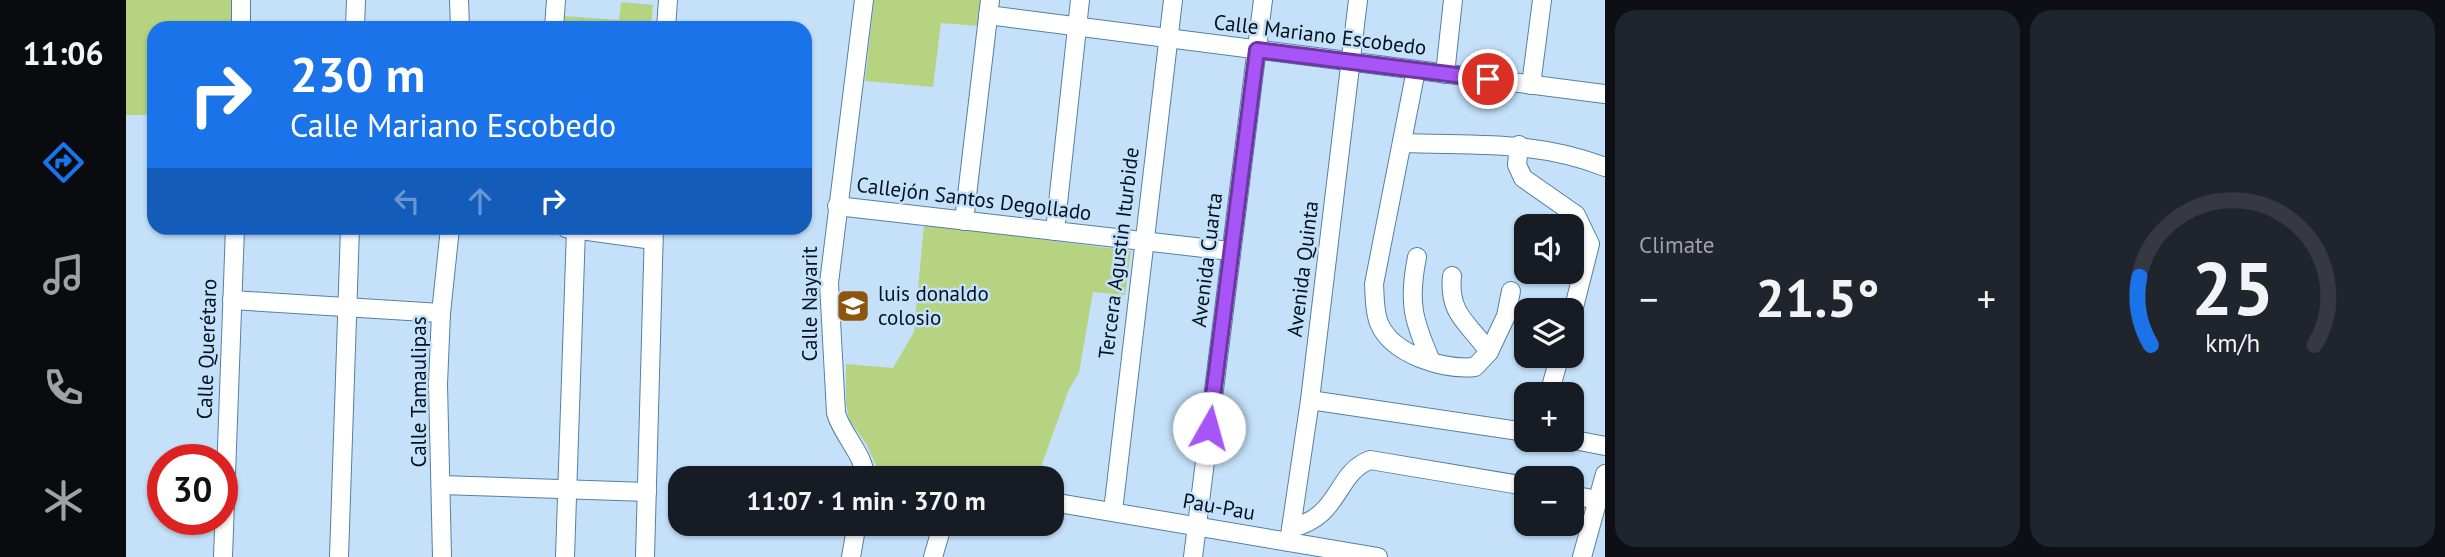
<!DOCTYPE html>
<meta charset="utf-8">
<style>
:root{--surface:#171b24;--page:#20242c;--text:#f1f3f6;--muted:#9ea1a6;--line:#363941;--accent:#1a73e8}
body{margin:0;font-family:"PT Sans",sans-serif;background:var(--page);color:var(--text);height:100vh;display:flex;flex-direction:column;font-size:26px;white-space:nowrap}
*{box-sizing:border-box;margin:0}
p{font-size:23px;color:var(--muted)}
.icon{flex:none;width:38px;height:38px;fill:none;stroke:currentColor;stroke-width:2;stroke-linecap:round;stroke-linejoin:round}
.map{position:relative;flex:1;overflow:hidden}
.panel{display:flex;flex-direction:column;gap:10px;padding:10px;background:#0d0f14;width:840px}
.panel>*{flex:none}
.hud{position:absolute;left:21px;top:21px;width:665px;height:214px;border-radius:21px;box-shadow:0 2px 5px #0004;background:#1a73e8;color:#fff;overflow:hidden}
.controls{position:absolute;left:1388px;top:214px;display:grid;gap:14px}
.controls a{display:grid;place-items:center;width:70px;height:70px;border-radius:14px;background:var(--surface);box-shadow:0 2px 5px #0004;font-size:35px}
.speed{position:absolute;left:21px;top:444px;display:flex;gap:14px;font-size:35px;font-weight:700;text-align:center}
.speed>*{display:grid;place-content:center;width:91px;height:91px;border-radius:50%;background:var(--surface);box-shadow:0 2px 5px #0004;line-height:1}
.speed .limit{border:10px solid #d22;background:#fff;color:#111}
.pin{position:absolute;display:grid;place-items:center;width:60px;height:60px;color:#fff;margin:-30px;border:4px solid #fff;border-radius:50%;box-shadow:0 2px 7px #0007}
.me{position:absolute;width:77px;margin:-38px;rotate:7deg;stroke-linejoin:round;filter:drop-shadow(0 0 5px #0008)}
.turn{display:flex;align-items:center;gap:24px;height:147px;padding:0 28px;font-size:32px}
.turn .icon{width:91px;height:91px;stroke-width:2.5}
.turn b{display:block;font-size:49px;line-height:60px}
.lanes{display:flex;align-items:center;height:66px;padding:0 28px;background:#0003;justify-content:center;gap:35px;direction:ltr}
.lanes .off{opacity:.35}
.big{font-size:52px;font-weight:600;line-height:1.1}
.panel .widget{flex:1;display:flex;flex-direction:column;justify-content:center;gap:10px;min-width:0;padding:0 24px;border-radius:21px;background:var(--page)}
.panel .dial{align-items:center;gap:0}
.dial svg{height:182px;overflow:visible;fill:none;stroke:var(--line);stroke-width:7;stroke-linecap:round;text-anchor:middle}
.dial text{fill:var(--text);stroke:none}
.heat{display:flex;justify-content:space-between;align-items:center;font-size:38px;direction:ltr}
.panel .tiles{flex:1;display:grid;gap:10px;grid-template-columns:repeat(2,1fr)}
.trip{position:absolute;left:542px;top:466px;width:396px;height:70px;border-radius:21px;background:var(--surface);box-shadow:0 2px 5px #0004;font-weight:600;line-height:70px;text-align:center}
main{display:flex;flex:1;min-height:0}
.tabs{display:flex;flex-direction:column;width:126px;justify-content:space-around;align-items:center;background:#090b0e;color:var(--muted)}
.tabs .icon{width:49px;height:49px}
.tabs .on{color:var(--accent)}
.tabs b{font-size:32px;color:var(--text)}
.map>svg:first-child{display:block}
.green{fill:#b5d381}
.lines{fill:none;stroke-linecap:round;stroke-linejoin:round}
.minor-casing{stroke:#5380a5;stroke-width:20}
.minor{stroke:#fff;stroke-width:18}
.route-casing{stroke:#6d37a1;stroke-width:18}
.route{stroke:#a855f7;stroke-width:12}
.labels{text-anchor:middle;stroke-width:5;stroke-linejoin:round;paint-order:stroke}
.street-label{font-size:21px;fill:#01111f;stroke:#c5e1fa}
.poi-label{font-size:21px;fill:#01111f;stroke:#c5e1fa;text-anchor:start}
</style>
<main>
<nav class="tabs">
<b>11:06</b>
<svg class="icon on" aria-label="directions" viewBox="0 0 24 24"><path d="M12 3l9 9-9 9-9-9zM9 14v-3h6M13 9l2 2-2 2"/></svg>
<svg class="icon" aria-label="music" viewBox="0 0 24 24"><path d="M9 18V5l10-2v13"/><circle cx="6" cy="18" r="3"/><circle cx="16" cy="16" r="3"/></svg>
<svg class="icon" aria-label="phone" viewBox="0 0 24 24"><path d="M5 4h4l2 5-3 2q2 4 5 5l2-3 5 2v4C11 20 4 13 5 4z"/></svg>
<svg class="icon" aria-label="climate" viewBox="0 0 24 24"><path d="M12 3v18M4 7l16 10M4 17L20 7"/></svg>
</nav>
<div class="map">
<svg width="1479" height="557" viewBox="0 0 1479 557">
<rect width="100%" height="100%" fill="#c5e1fa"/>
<!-- green -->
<g class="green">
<path d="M0,0H111V28H28V115H0Z"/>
<path d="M748,0H856L853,26L815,23L807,87L739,81Z"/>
<path d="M495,2L527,5L525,28H438L439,16L493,20Z"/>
<path d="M798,224L1005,251L999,295L967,292L953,373L943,389L911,478H877L821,469L818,478H790L753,472L741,445L724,421L720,405V364L767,368L788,332Z"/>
</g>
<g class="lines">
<defs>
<g id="minor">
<path d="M333,0L334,28"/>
<path d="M738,0L703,283L710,413C716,435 739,455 739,478"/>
<path d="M862,15L1479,94"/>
<path d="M115,28V0"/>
<path d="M229,28L230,0"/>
<path d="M428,28L430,0"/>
<path d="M540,28L542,0"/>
<path d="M1290,70L1248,284C1249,297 1248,311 1253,323C1266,355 1318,370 1349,367L1363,352C1343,323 1322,315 1326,276"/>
<path d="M1319,74L1327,0"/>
<path d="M1405,85L1416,0"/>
<path d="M1276,143C1348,146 1410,140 1479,167"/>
<path d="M1393,145L1391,165L1397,178L1450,215L1464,244L1446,315"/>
<path d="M711,206L1104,251"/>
<path d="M838,221L864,0"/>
<path d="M440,228L527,240"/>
<path d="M929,231L954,0"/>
<path d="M1291,257C1282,302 1287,320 1305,361"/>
<path d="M106,300L315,313"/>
<path d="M1363,352L1380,316L1385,291"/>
<path d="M1423,394L1434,355"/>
<path d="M1184,400L1400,432"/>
<path d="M1443,439L1479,446"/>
<path d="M315,485L521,492"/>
<path d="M1446,495L1471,500"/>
<path d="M926,502L1252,557"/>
<path d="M987,511L1047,0"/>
<path d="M1165,528C1215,517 1209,473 1244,460L1400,486"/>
<path d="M1163,542L1184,400L1232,0"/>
<path d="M97,557L109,228"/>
<path d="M213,557L224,228"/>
<path d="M316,557L312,384L315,313L324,228"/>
<path d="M439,557L450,229"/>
<path d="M519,557L528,228"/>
<path d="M725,557L731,523"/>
<path d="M807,557L817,523"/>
<path d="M1067,557L1137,0"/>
<path d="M1456,557L1479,474"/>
</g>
</defs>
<!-- minor casing -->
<use href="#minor" class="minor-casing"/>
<!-- minor -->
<use href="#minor" class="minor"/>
</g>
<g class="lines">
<defs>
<path id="route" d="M1083,428L1131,50L1362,79"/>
</defs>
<!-- route casing -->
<use href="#route" class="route-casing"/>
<!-- route -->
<use href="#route" class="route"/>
</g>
<!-- icons -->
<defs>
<symbol id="school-square" viewBox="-11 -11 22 22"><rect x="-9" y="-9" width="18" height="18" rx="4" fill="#8e550d" stroke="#c5e1fa"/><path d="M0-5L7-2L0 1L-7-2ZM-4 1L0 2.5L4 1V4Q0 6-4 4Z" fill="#fff"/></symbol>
</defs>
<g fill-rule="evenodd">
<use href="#school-square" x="708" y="287" width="38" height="38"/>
</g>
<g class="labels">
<!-- street labels -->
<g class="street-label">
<text transform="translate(1194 35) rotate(7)" y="7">Calle Mariano Escobedo</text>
<text transform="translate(848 199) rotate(7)" y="7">Callejón Santos Degollado</text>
<text transform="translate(993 253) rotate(-83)" y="7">Tercera Agustin Iturbide</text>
<text transform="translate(1081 260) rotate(-83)" y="7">Avenida Cuarta</text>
<text transform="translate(1177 269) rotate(-83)" y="7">Avenida Quinta</text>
<text transform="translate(684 304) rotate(-90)" y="7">Calle Nayarit</text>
<text transform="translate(81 349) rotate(-88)" y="7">Calle Querétaro</text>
<text transform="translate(293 392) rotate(-90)" y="7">Calle Tamaulipas</text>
<text transform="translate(1093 507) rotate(10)" y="7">Pau-Pau</text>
</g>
<!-- poi labels -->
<g class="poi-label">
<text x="752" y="301">luis donaldo<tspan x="752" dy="24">colosio</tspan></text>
</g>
</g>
</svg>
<div class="controls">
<a><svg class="icon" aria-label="sound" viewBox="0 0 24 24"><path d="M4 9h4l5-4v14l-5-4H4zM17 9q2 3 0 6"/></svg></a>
<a><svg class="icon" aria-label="layers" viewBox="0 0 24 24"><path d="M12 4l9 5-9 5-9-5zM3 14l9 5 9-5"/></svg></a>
<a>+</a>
<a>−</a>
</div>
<div class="speed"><div class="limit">30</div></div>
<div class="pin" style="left:1362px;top:79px;background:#d93025"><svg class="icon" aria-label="arrive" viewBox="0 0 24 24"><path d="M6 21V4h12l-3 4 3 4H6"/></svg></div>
<svg class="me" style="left:1083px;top:428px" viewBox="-20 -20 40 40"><circle r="19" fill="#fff"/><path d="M0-13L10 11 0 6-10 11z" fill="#a855f7"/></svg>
<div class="trip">11:07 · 1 min · 370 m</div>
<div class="hud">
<div class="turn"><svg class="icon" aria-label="right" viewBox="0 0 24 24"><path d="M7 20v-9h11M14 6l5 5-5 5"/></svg><div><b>230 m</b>Calle Mariano Escobedo</div></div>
<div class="lanes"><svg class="icon off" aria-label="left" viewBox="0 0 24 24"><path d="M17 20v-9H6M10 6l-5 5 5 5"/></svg><svg class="icon off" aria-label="ahead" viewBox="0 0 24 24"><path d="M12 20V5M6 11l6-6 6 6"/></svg><svg class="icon" aria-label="right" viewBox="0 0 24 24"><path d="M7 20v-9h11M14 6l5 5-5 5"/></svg></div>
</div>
</div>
<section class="panel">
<div class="tiles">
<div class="widget"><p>Climate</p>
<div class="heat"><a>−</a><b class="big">21.5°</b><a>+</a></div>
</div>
<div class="widget dial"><svg viewBox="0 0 100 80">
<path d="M14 69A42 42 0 1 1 86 69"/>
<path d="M14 69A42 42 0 0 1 9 39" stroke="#1a73e8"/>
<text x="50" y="56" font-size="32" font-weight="700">25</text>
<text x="50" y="72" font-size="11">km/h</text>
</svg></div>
</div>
</section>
</main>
